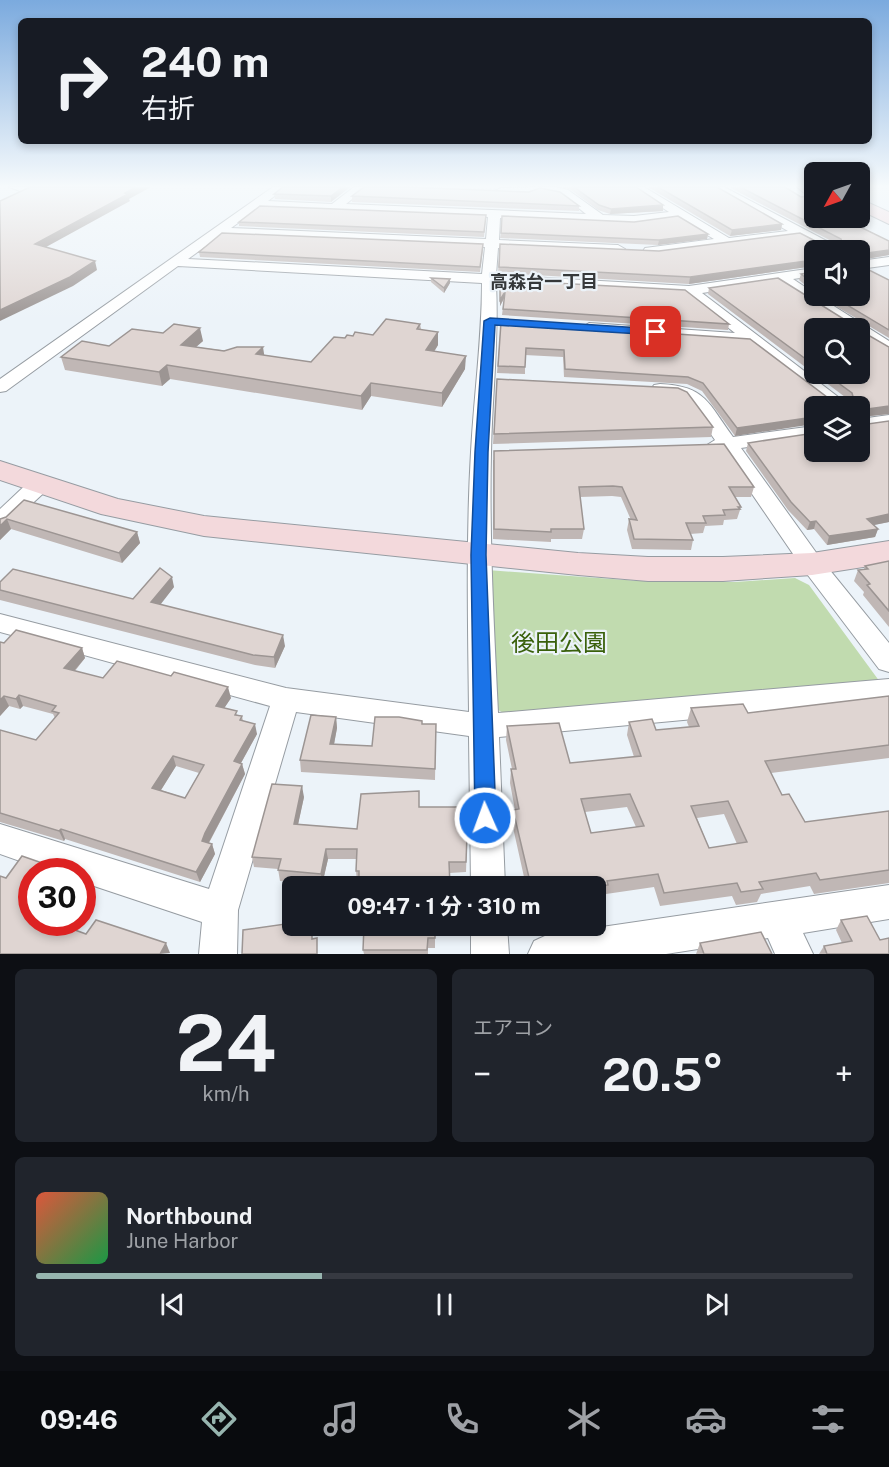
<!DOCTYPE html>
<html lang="ja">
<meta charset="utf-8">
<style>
:root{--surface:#171b24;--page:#20242c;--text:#f1f3f6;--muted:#9ea1a6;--line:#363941;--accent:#97b5af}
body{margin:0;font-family:"Public Sans","Noto Sans JP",sans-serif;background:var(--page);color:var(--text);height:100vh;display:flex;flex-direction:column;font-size:22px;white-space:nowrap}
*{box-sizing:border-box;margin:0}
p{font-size:20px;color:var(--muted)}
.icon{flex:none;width:33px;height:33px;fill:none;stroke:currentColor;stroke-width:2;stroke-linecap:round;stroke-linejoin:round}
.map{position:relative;height:954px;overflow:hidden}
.details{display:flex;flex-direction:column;gap:15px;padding:15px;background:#0d0f14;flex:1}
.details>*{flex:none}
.banner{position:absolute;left:18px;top:18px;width:854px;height:126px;border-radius:9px;box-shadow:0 3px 9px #0003;background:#171b24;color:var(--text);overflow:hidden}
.needle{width:39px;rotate:230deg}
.fabs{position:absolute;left:804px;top:162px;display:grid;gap:12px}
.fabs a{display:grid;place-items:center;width:66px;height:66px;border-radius:9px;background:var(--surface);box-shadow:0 3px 9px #0003;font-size:30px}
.speed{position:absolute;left:18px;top:858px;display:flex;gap:12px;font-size:30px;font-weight:700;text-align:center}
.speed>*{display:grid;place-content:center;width:78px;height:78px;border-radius:50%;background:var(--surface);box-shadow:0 3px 9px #0003;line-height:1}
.speed .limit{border:9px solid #d22;background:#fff;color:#111}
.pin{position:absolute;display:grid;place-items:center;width:51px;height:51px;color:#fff;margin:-26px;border-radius:12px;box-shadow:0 3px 9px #0006}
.me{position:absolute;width:66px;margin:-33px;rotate:358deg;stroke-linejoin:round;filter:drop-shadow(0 0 4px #0008)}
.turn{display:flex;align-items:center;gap:21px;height:126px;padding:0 24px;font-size:27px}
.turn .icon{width:78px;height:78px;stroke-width:2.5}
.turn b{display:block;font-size:42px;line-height:51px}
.big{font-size:45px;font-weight:700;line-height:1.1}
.details .widget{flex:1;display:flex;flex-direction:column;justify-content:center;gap:9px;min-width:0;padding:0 21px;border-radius:9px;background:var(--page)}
.details .dial{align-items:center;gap:0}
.dial b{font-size:78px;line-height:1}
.song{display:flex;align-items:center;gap:18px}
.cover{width:72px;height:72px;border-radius:9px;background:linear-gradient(135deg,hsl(10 70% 55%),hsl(140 70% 35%))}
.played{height:6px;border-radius:3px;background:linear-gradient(90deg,var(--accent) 35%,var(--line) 35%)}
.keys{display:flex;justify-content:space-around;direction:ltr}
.heat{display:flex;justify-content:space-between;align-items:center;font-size:33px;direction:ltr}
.details .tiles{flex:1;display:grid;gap:15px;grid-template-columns:1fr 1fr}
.widget:last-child{grid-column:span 2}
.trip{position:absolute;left:282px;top:876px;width:324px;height:60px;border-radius:9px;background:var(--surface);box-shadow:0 3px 9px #0003;font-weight:700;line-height:60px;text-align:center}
.dock{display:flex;height:96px;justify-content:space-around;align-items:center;background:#090b0e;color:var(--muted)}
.dock .icon{width:42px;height:42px}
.dock .selected{color:var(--accent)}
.dock b{font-size:27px;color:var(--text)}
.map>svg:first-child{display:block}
.green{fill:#c1dbaf}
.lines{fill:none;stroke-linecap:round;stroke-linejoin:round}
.street-casing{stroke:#969ca2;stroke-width:2}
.secondary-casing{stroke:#969ca2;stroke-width:2}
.street{fill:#fff;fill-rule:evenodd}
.secondary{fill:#f3d9dc;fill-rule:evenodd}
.wall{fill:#c0b7b5;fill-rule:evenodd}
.shaded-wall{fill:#9c9593}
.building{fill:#dfd5d2;stroke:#9c9593;stroke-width:1.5;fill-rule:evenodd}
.route{fill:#1a73e8;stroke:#114b97;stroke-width:1.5}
.labels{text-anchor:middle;stroke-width:4.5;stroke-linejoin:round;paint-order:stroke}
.far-neighbourhood-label{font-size:18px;font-weight:bold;fill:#35383a;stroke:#ecf3f9}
.near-park-label{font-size:24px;fill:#39600b;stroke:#ecf3f9}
</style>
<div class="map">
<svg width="889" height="954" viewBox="0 0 889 954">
<rect width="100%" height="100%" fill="#ecf3f9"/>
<!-- green -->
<path class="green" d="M487,570L640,581L735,582L795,578L809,585L880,682L505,714L495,708Z"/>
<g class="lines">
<defs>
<g id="street">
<path d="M9,187H28L32,190L26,193Z"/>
<path d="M273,187H286L268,201L332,204L354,187H367L346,204L586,214C578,208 569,198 559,195C541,187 509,203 495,191L501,188L555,187L568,190L603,215L634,216L669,212L630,187H644L729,238L788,231L710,187H724L838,247L839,250H824L799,237L650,255L645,254L643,251L645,248L714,239L678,218L634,224L500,218L499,240L618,245L625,249L618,253L498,248L496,275L689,286L814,268V276L793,279L814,293V296H818L889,341V353L860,336V328H849L777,282L702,293L850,406H830L749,344L589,333L581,328L589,323L735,333L685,294L496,284C499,340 492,396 491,453C489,539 494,626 498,713L889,679V701L499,737L505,886H471L469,736L296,712L238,910L237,954H199L202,922L82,882V872H51L0,854V824L209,889L270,706L0,632V614L286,688L469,712C468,625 466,538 471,452C474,395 482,340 482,283L178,266L6,391L0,392V379ZM259,208L488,217L486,239L231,228ZM221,235L485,247L482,274L188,259Z"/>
<path d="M889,257V265L860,269V261Z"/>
<path d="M660,384C706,386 708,403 733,437L814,426V438L741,448L820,558L889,643V672L879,669L804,570L722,450L710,449L707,445L715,440L687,400L677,395L654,393L651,389L654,385Z"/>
<path d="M889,415V427L860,431V419Z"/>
<path d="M40,478L48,479L51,484L48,489L8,526L0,528V509L32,479Z"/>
<path d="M889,885V919L803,933L813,954H775L768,938L666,954H528L534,941L547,935Z"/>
<path d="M471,926H507L509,954H471Z"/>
</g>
<g id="secondary">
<path d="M797,187H814V198L808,196Z"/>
<path d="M860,199L889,212V224L860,210Z"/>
<path d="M0,461L118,499L204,516L578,553L648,557H723L812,553L889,541V563L812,575L723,581H648L578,575L204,536L101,514L0,480Z"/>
</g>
</defs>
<!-- street casing -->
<use href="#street" class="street-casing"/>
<!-- secondary casing -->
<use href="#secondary" class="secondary-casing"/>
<!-- street -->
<use href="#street" class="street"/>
<!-- secondary -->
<use href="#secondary" class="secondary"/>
</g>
<!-- wall -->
<g class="wall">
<path d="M283,187H350L331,202L275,199L274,194Z"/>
<path d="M561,187H636L663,211L610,214L598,210L571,190Z"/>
<path d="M648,187H717L782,224L781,230L730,236Z"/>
<path d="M729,187H785L801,197L889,241V255L860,260L814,250V266L689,284L498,273L500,244L659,251L839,245Z"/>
<path d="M352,196L579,206V211L352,202Z"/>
<path d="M486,215L484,237L239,226V222Z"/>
<path d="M501,233L708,234L707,239L658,245L500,238Z"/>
<path d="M483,249L480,272L200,257L199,252Z"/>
<path d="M861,266L889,280V338L819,296H860Z"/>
<path d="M814,272V292L799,280L801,274Z"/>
<path d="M431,278L450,283L444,293L431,282Z"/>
<path d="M500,280L729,324L728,330L502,315L504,299L500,306Z"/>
<path d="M709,288L861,331L889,347V414L861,417V425L889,421V522L874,525L878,529L875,537L827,545L814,529L807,530L788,510L746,451L748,443L814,452L860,406L735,436L702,391L687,384L564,377L563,357L525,355V374L497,373L501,322L831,400H849L708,294ZM814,328L860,374H814Z"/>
<path d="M420,324L421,329L438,345L434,352L465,369L442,407L371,396L362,410L170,379L162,386L65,370L61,357L163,333L203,341L196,347L264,355L311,362L345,338L353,336L373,335Z"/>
<path d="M497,379L713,427L711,437L493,444Z"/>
<path d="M493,460L754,487L751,497H735L741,507L737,519L724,520L723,525L705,526L703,533L690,534L693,540L691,550L632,549L627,530L629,519L631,520L621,497L612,496L580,497L584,529L582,539H551V542L493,539Z"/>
<path d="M6,517L137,532L140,543L122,563L11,529L0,540V519Z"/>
<path d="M889,561V627L863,595L864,592L854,581L858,570L864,569L865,566Z"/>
<path d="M0,582L133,599L174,587L160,604L285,646L275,668L255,665L0,600Z"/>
<path d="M4,643L82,648L85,658L75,671L103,678L231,698L224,708L238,715L242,716L243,721L257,734L241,763L242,764L245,774L209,843L212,844L215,854L200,882L65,839L64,841L0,822V730L36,740L55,718L53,714L23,706L20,709L9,706L0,716ZM176,766L199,773L185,798L161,790Z"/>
<path d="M889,696V758L771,773L782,795L805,822L889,811V883L814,894L810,886L761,894L757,902L736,905L732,896L660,906L654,887L606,894L605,898L596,900V886H526L512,823L513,810H515L510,783L511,769H512L506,740L507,726L570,763L634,757L627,735L629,722L656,730L689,727L687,722L691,708L748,713ZM627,807L636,827L591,833L585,812ZM724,814L737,844L709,848L697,818Z"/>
<path d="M336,717L337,728L334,744L372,746L436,724L435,780L301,772L300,760Z"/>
<path d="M304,797L298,824L357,829L419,807H468L466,872L449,873L357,881L356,871V859H328L322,885L280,881L278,869L254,867L252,857Z"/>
<path d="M841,920L880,940L889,954H819L824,946L842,943L836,930Z"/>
<path d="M435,926V948H428V954H364L363,950Z"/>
<path d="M700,943L772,954H696Z"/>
</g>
<!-- shaded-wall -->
<g class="shaded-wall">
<path d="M136,187H151L129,199L130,201L37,252L35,244Z"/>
<path d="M343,187H350L331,202V196Z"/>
<path d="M663,205V211L610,214L611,209Z"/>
<path d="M782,224L781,230L730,236L732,230Z"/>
<path d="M708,234L707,239L658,245L659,240Z"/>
<path d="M889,250V255L860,260V254Z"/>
<path d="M814,260V266L689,284L690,277Z"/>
<path d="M95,261L97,270L73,286L0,321V310Z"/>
<path d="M450,279V283L444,293V288Z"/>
<path d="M505,292L504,298L500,306V300Z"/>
<path d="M200,328L203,341L183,358L181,345Z"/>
<path d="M438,332V345L426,364V350Z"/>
<path d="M263,347L265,360L256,354Z"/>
<path d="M466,356L465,369L442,407V393Z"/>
<path d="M167,365L170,379L162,386L159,372Z"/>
<path d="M371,383V396L362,410L361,396Z"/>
<path d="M889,406V414L860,417L861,410Z"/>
<path d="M814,417V424L735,436L737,428Z"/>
<path d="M889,514V522L864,527L867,519Z"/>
<path d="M7,519L11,529L0,540V526Z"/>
<path d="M816,521L814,529L807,530L810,522Z"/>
<path d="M878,529L875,537L827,545L829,536Z"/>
<path d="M137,532L140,543L122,563L119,553Z"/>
<path d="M172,577L174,587L154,613L151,602Z"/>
<path d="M283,635L285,646L275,668L274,657Z"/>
<path d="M82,648L85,658L68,678L64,668Z"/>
<path d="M228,687L231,698L219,716L216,706Z"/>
<path d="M19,695L23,706L20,709L16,699Z"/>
<path d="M4,696L9,706L0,716V700Z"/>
<path d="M336,717L337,728L332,755L330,744Z"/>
<path d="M255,724L257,734L236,772L234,761Z"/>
<path d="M173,756L176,766L156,798L152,788Z"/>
<path d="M242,764L245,774L208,844L202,841L205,833Z"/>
<path d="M302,786L304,797L296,834L294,824Z"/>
<path d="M61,829L65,839L64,841L59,831Z"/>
<path d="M212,844L215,854L200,882L196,872Z"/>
<path d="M326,849L328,859L322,885L321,874Z"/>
<path d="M166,943L170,953L160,954Z"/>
</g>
<!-- building -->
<g class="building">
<path d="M30,187H136L125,193L128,194L35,244L95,261L70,277L0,310V201Z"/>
<path d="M283,187H343L331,196L274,194Z"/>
<path d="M364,187H406L529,192L540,188L560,192L579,206L352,196Z"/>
<path d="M574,187H636L663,205L611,209L599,205Z"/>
<path d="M658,187H717L782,224L732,230Z"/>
<path d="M740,187H785L801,197L808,196L814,200V218H849L860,222L852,223L889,241V250L860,254V250H814V260L690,277L499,267L500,244L659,251L800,233L825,246L843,245L841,239Z"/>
<path d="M260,206L486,215L484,232L239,222Z"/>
<path d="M502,216L634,222L678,216L708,234L659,240L501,233Z"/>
<path d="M222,233L483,244L480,267L199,252Z"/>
<path d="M860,262L861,266L889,280V330L832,296H860Z"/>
<path d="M814,272V284L801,274Z"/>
<path d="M431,278L450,279L444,288Z"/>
<path d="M778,278L850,323H860L861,331L889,347V406L861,410V425L889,421V514L867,519L878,529L829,536L816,521L810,522L791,502L748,443L814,433V452H860V406H814V417L737,428L703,383L688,377L565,369L564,350L526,348L525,367L498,366L501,322L750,339L831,400H854L852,393L826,374H860V328H814V365L709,288Z"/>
<path d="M500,280L685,290L729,324L503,309L505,292L500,300Z"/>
<path d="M386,319L420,324L417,329L438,332L426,350L466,356L442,393L371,383L361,396L167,365L159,372L61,357L82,341L109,346L132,329L163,333L174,324L200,328L181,345L224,351L237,347H263L256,354L311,362L334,337L345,338L347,335L353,336L355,332L373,335Z"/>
<path d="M497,379L678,388L687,392L713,427L494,434Z"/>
<path d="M724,444L754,487H729L741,507H738L740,509L723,510L725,515L703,516L706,523H686L693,540L634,539L629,519L637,520L622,487L613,486L579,487L584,529H551V532L494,529V451Z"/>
<path d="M24,500L137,532L119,553L7,519L0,526V519L6,517Z"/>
<path d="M889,561V611L867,585L870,584L858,570L868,569L865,566Z"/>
<path d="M160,568L172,577L151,602L283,635L274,657L253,655L0,590V582L13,569L133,599Z"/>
<path d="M16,630L82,648L64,668L103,678L117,661L171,676L174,672L228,687L216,706L237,711L235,715L242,716L240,720L255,724L234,761L242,764L205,833L202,841L212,844L196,872L61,829L59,831L0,813V730L36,740L59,713L52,711L56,706L19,695L16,699L4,696L0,700V642L4,643ZM173,756L204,765L185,798L152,788Z"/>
<path d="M889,696V745L765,761L782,795L789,794L805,822L889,811V870L820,880L816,873L759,882L763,889L741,892L737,883L664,893L658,874L607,881L608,885L596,887L531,886L513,810L519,809L511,769H516L507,726L559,723L570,763L641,756L629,722L652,719L656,730L699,726L691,708L743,704L748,713ZM630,794L644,826L591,833L581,799ZM728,801L747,842L709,848L691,806Z"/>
<path d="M311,715L336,717L330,744L372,746L375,717H399L422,721V724H436L435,769L300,760Z"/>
<path d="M272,784L302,786L294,824L357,829L361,794L419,791V807H468L466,862H449L450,886H359V871H356L357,849H326L321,874L278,870L281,859L252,857Z"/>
<path d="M22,856L68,872H32V922H53L86,934L96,920L166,943L160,954H0V876L6,878Z"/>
<path d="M867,916L880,940L889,938V954H827L824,946L852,941L841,920Z"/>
<path d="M292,923V926H312V939L317,938V954H242L243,930Z"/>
<path d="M364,926H435V938H428L427,950H363Z"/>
<path d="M761,932L772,954H704L700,943Z"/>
</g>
<!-- sky -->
<linearGradient id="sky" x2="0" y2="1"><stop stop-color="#7baade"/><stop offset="0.58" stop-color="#f6fafc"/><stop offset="1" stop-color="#f6fafc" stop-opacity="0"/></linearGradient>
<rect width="889" height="321" fill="url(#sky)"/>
<!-- route -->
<path class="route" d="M490,318L656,329L661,332L656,335L495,325L488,452L486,555L496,818L493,824L485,827L478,824L475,818L471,555L475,452L484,321Z"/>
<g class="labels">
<!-- far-neighbourhood labels -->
<g class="far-neighbourhood-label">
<text x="544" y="288">高森台一丁目</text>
</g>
<!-- near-park labels -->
<g class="near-park-label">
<text x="559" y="651">後田公園</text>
</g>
</g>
</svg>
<div class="fabs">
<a><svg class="needle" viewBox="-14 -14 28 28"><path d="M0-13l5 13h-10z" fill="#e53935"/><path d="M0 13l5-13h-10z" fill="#9ea1a6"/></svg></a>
<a><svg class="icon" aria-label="sound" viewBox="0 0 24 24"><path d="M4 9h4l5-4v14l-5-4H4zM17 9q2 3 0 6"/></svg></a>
<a><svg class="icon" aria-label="search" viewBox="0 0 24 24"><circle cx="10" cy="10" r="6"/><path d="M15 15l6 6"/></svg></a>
<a><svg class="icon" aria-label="layers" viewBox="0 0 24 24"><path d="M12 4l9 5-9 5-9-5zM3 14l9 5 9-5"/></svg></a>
</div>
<div class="speed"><div class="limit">30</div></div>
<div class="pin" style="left:656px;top:332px;background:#d93025"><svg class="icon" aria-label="arrive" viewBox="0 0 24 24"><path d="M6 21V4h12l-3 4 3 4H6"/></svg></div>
<svg class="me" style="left:485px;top:818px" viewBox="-20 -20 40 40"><circle r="17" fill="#1a73e8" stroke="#fff" stroke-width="3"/><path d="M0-11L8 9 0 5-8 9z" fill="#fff"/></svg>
<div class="trip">09:47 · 1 分 · 310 m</div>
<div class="banner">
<div class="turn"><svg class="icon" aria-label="right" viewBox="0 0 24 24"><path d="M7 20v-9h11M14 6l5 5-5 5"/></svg><div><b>240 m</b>右折</div></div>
</div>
</div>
<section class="details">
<div class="tiles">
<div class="widget dial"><b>24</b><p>km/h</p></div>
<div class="widget"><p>エアコン</p>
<div class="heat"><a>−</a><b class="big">20.5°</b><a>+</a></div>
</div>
<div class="widget">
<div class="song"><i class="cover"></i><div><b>Northbound</b><p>June Harbor</p></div></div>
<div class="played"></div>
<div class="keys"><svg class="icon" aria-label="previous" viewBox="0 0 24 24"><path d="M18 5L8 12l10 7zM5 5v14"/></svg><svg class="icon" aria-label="pause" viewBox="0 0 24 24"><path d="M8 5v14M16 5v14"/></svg><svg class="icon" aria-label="next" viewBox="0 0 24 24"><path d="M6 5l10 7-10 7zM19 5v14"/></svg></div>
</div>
</div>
</section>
<nav class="dock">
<b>09:46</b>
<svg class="icon selected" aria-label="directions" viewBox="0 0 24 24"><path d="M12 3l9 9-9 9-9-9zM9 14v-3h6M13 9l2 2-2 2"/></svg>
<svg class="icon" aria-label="music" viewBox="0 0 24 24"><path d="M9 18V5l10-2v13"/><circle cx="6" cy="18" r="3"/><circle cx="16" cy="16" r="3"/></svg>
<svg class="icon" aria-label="phone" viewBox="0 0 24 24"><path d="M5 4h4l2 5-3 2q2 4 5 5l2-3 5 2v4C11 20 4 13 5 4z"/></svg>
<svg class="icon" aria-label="climate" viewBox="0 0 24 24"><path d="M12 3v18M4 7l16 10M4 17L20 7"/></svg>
<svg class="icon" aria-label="car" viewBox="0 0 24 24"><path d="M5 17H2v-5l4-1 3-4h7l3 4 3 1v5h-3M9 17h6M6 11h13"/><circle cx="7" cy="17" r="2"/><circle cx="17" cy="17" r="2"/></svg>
<svg class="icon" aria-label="filters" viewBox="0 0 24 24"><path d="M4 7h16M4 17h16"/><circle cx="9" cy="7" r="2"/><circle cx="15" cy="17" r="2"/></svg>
</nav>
